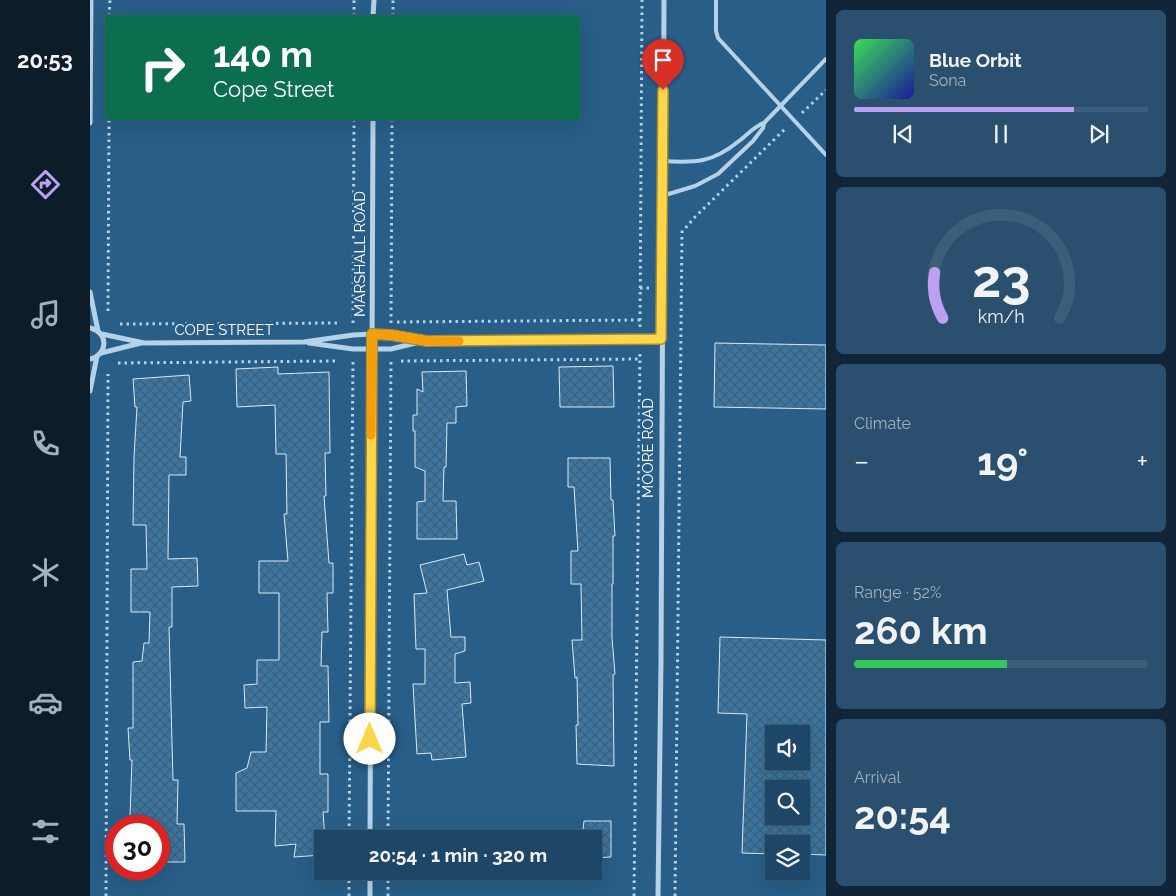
<!DOCTYPE html>
<meta charset="utf-8">
<style>
:root{--surface:#1e4666;--page:#2b506f;--text:#f1f3f6;--muted:#a1b1bf;--line:#3c5e7a;--accent:#bca0f2}
body{margin:0;font-family:Raleway,sans-serif;background:var(--page);color:var(--text);height:100vh;display:flex;flex-direction:column;font-size:19px;white-space:nowrap}
*{box-sizing:border-box;margin:0}
p{font-size:16px;color:var(--muted)}
.icon{flex:none;width:28px;height:28px;fill:none;stroke:currentColor;stroke-width:2;stroke-linecap:round;stroke-linejoin:round}
.map{position:relative;flex:1;overflow:hidden}
.side{display:flex;flex-direction:column;gap:10px;padding:10px;background:#102638;width:350px}
.side>*{flex:none}
.top-card{position:absolute;left:15px;top:15px;width:475px;height:105px;border-radius:0px;box-shadow:0 5px 20px #0002,0 0 0 1px var(--line);background:#0b6e4f;color:#fff;overflow:hidden}
.tools{position:absolute;left:675px;top:725px;display:grid;gap:10px}
.tools a{display:grid;place-items:center;width:45px;height:45px;border-radius:0px;background:var(--surface);box-shadow:0 5px 20px #0002,0 0 0 1px var(--line);font-size:25px}
.speed{position:absolute;left:15px;top:815px;display:flex;gap:10px;font-size:25px;font-weight:700;text-align:center}
.speed>*{display:grid;place-content:center;width:65px;height:65px;border-radius:50%;background:var(--surface);box-shadow:0 5px 20px #0002,0 0 0 1px var(--line);line-height:1}
.speed .limit{border:8px solid #d22;background:#fff;color:#111}
.pin{position:absolute;display:grid;place-items:center;width:42px;height:42px;color:#fff;margin:-51px -21px;border-radius:50% 50% 50% 0;rotate:-45deg;box-shadow:0 0 5px #0007}
.pin .icon{rotate:45deg}
.me{position:absolute;width:55px;margin:-28px;rotate:0deg;stroke-linejoin:round;filter:drop-shadow(0 0 4px #0008)}
.turn{display:flex;align-items:center;gap:18px;height:105px;padding:0 25px;font-size:22px}
.turn .icon{width:65px;height:65px;stroke-width:2.5}
.turn b{display:block;font-size:35px;line-height:42px}
.big{font-size:38px;font-weight:700;line-height:1.1}
.side .card{flex:1;display:flex;flex-direction:column;justify-content:center;gap:8px;min-width:0;padding:0 18px;border-radius:8px;background:var(--page)}
.side .dial{align-items:center;gap:0}
.dial svg{height:130px;overflow:visible;fill:none;stroke:var(--line);stroke-width:7;stroke-linecap:round;text-anchor:middle}
.dial text{fill:var(--text);stroke:none}
.song{display:flex;align-items:center;gap:15px}
.cover{width:60px;height:60px;border-radius:8px;background:linear-gradient(135deg,hsl(130 70% 55%),hsl(240 70% 35%))}
.played{height:5px;border-radius:2px;background:linear-gradient(90deg,var(--accent) 75%,var(--line) 75%)}
.keys{display:flex;justify-content:space-around;direction:ltr}
.heat{display:flex;justify-content:space-between;align-items:center;font-size:28px;direction:ltr}
.charge{height:8px;border-radius:4px;background:linear-gradient(90deg,#34c759 52%,var(--line) 0)}
.trip{position:absolute;left:224px;top:830px;width:288px;height:50px;border-radius:0px;background:var(--surface);box-shadow:0 5px 20px #0002,0 0 0 1px var(--line);font-weight:700;line-height:50px;text-align:center}
main{display:flex;flex:1;min-height:0}
.tabs{display:flex;flex-direction:column;width:90px;justify-content:space-around;align-items:center;background:#0c1c29;color:var(--muted)}
.tabs .icon{width:35px;height:35px}
.tabs .active{color:var(--accent)}
.tabs b{font-size:22px;color:var(--text)}
.map>svg:first-child{display:block}
.building{fill:url(#building-cross-hatch);stroke:#d8eaf7;fill-rule:evenodd}
.lines{fill:none;stroke-linecap:round;stroke-linejoin:round}
.path{stroke:#b5d2e8;stroke-width:3;stroke-dasharray:2.5 4;stroke-linecap:butt}
.lane{stroke:#b5d2e8;stroke-width:4}
.street{stroke:#b5d2e8;stroke-width:5}
.route-casing{stroke:#a68a30;stroke-width:12}
.route{stroke:#ffd54a;stroke-width:9}
.slow{stroke:#f59e0b;stroke-width:9}
.labels{text-anchor:middle;stroke-width:5;stroke-linejoin:round;paint-order:stroke}
.street-label{font-size:15px;fill:#fff;stroke:#285e88}
</style>
<main>
<nav class="tabs">
<b>20:53</b>
<svg class="icon active" aria-label="directions" viewBox="0 0 24 24"><path d="M12 3l9 9-9 9-9-9zM9 14v-3h6M13 9l2 2-2 2"/></svg>
<svg class="icon" aria-label="music" viewBox="0 0 24 24"><path d="M9 18V5l10-2v13"/><circle cx="6" cy="18" r="3"/><circle cx="16" cy="16" r="3"/></svg>
<svg class="icon" aria-label="phone" viewBox="0 0 24 24"><path d="M5 4h4l2 5-3 2q2 4 5 5l2-3 5 2v4C11 20 4 13 5 4z"/></svg>
<svg class="icon" aria-label="climate" viewBox="0 0 24 24"><path d="M12 3v18M4 7l16 10M4 17L20 7"/></svg>
<svg class="icon" aria-label="car" viewBox="0 0 24 24"><path d="M5 17H2v-5l4-1 3-4h7l3 4 3 1v5h-3M9 17h6M6 11h13"/><circle cx="7" cy="17" r="2"/><circle cx="17" cy="17" r="2"/></svg>
<svg class="icon" aria-label="filters" viewBox="0 0 24 24"><path d="M4 7h16M4 17h16"/><circle cx="9" cy="7" r="2"/><circle cx="15" cy="17" r="2"/></svg>
</nav>
<div class="map">
<svg width="736" height="896" viewBox="0 0 736 896">
<defs>
<pattern id="building-cross-hatch" width="8" height="8" patternUnits="userSpaceOnUse" patternTransform="scale(1.25)"><rect width="8" height="8" fill="#3976a4"/><path d="M0 0l8 8M0 8l8-8" fill="none" stroke="#435f74"/></pattern>
</defs>
<rect width="100%" height="100%" fill="#285e88"/>
<!-- building -->
<g class="building">
<path d="M625,343L736,345V409L624,407Z"/>
<path d="M523,366L524,407H470L469,367Z"/>
<path d="M188,367V374L239,372L240,453H235L236,496H234L239,563H243V593H237L238,632H232L231,666H238L239,722H230V774H238V812H233L235,839H232V855L204,857L206,844L185,846L186,811H146V773L157,768L161,752H176L177,707L155,708L154,685L167,684V660H189V593H169V561H198L194,514H197L196,454H186L185,405L147,407L146,369Z"/>
<path d="M376,371L377,406L366,407V423H357L356,467H354L353,501H366L367,539H327V502L335,501V471L325,467V431H323V415H327V389L333,392L332,372Z"/>
<path d="M99,375L101,401L93,402L90,457H96V475H79L78,559L107,558L108,586L82,587V627H79L83,780H88L87,824H94L95,862H69V826H42V816H40L42,760H40L38,728H43V662L52,661L54,643H59L60,612H41V569H57L56,525H43L44,457L47,407H45L43,379Z"/>
<path d="M478,458H520L521,500H523L525,536H523V584H522V638L525,674L523,675L524,766L487,764L486,725H488L487,677L485,678L482,640H492L491,584H481V551H488L484,487H478Z"/>
<path d="M374,554L377,565L389,562L394,581L357,590L361,637H375V651L365,654V683L380,682L381,703L372,704L376,757L342,760L341,753L327,754L323,684H335V649H326L324,594L337,593L330,565Z"/>
<path d="M630,637L736,640V855L711,854V844H684V854L652,853L657,714L628,713ZM684,734H711V761H684ZM684,789H711V816H684Z"/>
<path d="M494,821H521V857L502,858V839H492Z"/>
</g>
<g class="lines">
<!-- path -->
<g class="path">
<path d="M19,16L20,0"/>
<path d="M264,16V0"/>
<path d="M303,16V0"/>
<path d="M712,113L736,90"/>
<path d="M550,288H562"/>
<path d="M18,311L19,119"/>
<path d="M307,322L550,320"/>
<path d="M263,323L264,119"/>
<path d="M301,323L302,119"/>
<path d="M30,324L251,323"/>
<path d="M550,327L552,0"/>
<path d="M311,361L550,359"/>
<path d="M28,363L247,361"/>
<path d="M259,839L263,359"/>
<path d="M298,839L301,359"/>
<path d="M16,896L18,374"/>
<path d="M259,896V871"/>
<path d="M298,896V871"/>
<path d="M544,896L550,351"/>
<path d="M585,896L592,232L604,218L696,128"/>
</g>
<!-- lane -->
<g class="lane">
<path d="M626,0V31L628,38L736,155"/>
<path d="M572,161C606,163 622,163 649,141C657,135 665,126 674,123L736,59"/>
<path d="M572,196L605,186L628,174L663,141L673,128L674,123"/>
</g>
<!-- street -->
<g class="street">
<path d="M283,16L284,0"/>
<path d="M0,123L1,0"/>
<path d="M0,292L8,331"/>
<path d="M0,328C19,332 18,355 0,359"/>
<path d="M12,334L54,343L214,342L263,335L282,334L301,335L337,341L571,339"/>
<path d="M219,343L263,349H301L334,341"/>
<path d="M11,353L51,343"/>
<path d="M0,391L7,356"/>
<path d="M280,839L283,119"/>
<path d="M280,896V871"/>
<path d="M568,896L571,661L574,0"/>
</g>
</g>
<g class="lines">
<defs>
<path id="route" d="M280,739L282,334L301,335L337,341L571,339L573,90"/>
</defs>
<!-- route casing -->
<use href="#route" class="route-casing"/>
<!-- route -->
<use href="#route" class="route"/>
<!-- slow -->
<path class="slow" d="M281,435L282,334L301,335L337,341H369"/>
</g>
<g class="labels">
<!-- street labels -->
<g class="street-label">
<text transform="translate(270 254) rotate(-90)" y="5">MARSHALL ROAD</text>
<text x="134" y="335">COPE STREET</text>
<text transform="translate(558 448) rotate(-90)" y="5">MOORE ROAD</text>
</g>
</g>
</svg>
<div class="tools">
<a><svg class="icon" aria-label="sound" viewBox="0 0 24 24"><path d="M4 9h4l5-4v14l-5-4H4zM17 9q2 3 0 6"/></svg></a>
<a><svg class="icon" aria-label="search" viewBox="0 0 24 24"><circle cx="10" cy="10" r="6"/><path d="M15 15l6 6"/></svg></a>
<a><svg class="icon" aria-label="layers" viewBox="0 0 24 24"><path d="M12 4l9 5-9 5-9-5zM3 14l9 5 9-5"/></svg></a>
</div>
<div class="speed"><div class="limit">30</div></div>
<div class="pin" style="left:573px;top:90px;background:#d93025"><svg class="icon" aria-label="arrive" viewBox="0 0 24 24"><path d="M6 21V4h12l-3 4 3 4H6"/></svg></div>
<svg class="me" style="left:280px;top:739px" viewBox="-20 -20 40 40"><circle r="19" fill="#fff"/><path d="M0-13L10 11 0 6-10 11z" fill="#ffd54a"/></svg>
<div class="trip">20:54 · 1 min · 320 m</div>
<div class="top-card">
<div class="turn"><svg class="icon" aria-label="right" viewBox="0 0 24 24"><path d="M7 20v-9h11M14 6l5 5-5 5"/></svg><div><b>140 m</b>Cope Street</div></div>
</div>
</div>
<section class="side">
<div class="card">
<div class="song"><i class="cover"></i><div><b>Blue Orbit</b><p>Sona</p></div></div>
<div class="played"></div>
<div class="keys"><svg class="icon" aria-label="previous" viewBox="0 0 24 24"><path d="M18 5L8 12l10 7zM5 5v14"/></svg><svg class="icon" aria-label="pause" viewBox="0 0 24 24"><path d="M8 5v14M16 5v14"/></svg><svg class="icon" aria-label="next" viewBox="0 0 24 24"><path d="M6 5l10 7-10 7zM19 5v14"/></svg></div>
</div>
<div class="card dial"><svg viewBox="0 0 100 80">
<path d="M14 69A42 42 0 1 1 86 69"/>
<path d="M14 69A42 42 0 0 1 9 41" stroke="#bca0f2"/>
<text x="50" y="56" font-size="32" font-weight="700">23</text>
<text x="50" y="72" font-size="11">km/h</text>
</svg></div>
<div class="card"><p>Climate</p>
<div class="heat"><a>−</a><b class="big">19°</b><a>+</a></div>
</div>
<div class="card"><p>Range · 52%</p><b class="big">260 km</b><div class="charge"></div></div>
<div class="card"><p>Arrival</p><b class="big">20:54</b></div>
</section>
</main>
